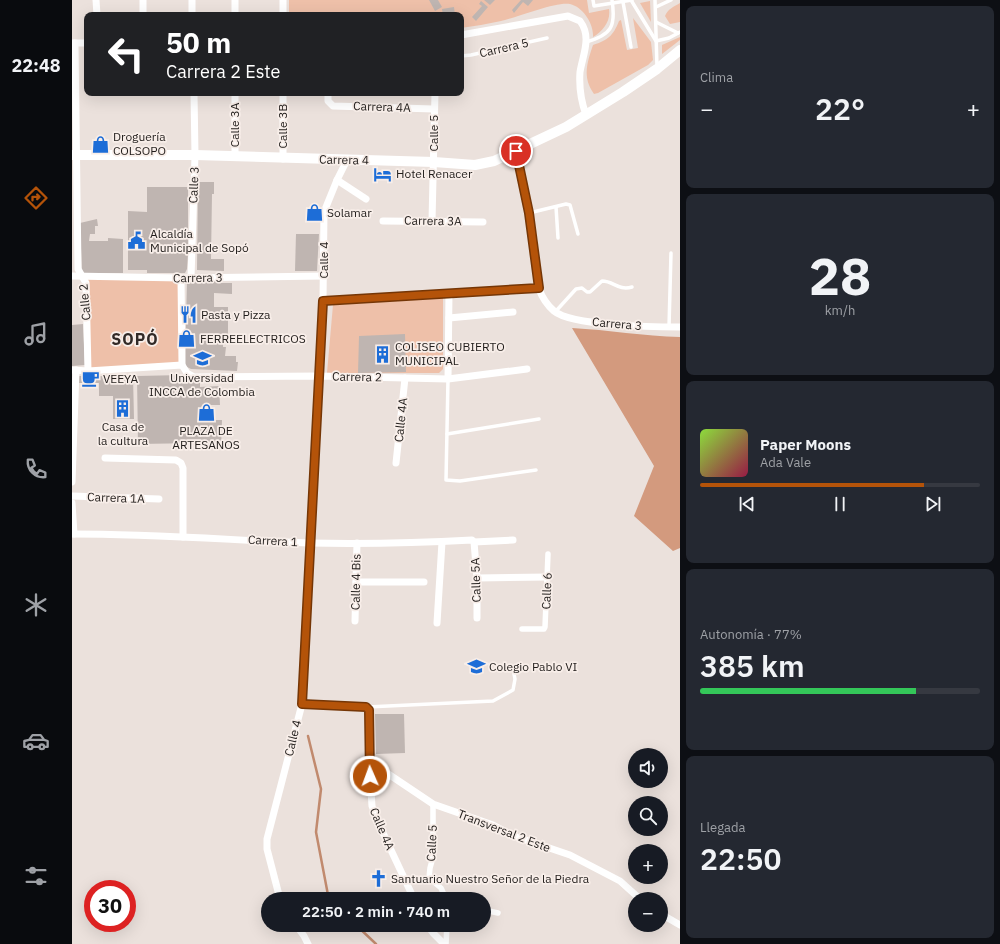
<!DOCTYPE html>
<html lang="es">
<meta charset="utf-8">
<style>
:root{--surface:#171b24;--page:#242831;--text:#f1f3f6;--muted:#9ea1a6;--line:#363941;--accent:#b45309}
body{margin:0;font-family:"IBM Plex Sans",sans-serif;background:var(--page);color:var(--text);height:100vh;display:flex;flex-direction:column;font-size:15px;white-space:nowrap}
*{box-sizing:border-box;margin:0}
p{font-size:13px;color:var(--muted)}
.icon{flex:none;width:22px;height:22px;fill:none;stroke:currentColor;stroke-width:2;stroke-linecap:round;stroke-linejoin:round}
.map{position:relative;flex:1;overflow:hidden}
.drawer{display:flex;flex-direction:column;gap:6px;padding:6px;background:#0d0f14;width:320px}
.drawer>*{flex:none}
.hud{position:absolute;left:12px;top:12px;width:380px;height:84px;border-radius:8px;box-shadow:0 4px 16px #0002;background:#202124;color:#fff;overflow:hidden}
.tools{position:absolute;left:556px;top:748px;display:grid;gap:8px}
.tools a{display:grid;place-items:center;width:40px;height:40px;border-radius:50%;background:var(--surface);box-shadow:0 4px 16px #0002;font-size:20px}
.speed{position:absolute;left:12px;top:880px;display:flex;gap:8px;font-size:20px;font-weight:700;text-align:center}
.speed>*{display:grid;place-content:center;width:52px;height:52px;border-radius:50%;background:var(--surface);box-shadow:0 4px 16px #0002;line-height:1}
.speed .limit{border:6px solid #d22;background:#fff;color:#111}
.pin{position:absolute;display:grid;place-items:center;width:34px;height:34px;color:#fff;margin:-17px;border:2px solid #fff;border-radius:50%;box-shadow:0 1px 4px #0007}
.me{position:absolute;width:44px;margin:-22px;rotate:358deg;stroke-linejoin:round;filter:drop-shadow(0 0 3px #0008)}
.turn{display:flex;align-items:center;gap:14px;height:84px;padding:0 16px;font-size:18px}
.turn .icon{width:52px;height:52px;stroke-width:2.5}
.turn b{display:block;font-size:28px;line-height:34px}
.big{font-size:30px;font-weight:600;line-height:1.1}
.drawer .card{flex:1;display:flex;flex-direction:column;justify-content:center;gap:6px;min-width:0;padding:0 14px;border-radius:8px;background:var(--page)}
.drawer .dial{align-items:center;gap:0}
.dial b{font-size:52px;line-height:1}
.song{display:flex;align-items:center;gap:12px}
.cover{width:48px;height:48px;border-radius:6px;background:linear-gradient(135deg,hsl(90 70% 55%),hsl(340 70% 35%))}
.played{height:4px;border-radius:2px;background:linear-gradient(90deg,var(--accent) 80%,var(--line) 80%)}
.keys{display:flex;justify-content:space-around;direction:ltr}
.heat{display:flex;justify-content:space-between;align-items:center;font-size:22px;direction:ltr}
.charge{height:6px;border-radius:3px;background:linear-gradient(90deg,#34c759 77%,var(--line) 0)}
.trip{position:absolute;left:189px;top:892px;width:230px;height:40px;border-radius:20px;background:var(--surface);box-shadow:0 4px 16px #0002;font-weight:600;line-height:40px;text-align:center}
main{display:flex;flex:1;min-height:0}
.menu{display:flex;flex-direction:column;width:72px;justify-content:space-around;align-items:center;background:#090b0e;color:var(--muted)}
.menu .icon{width:28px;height:28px}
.menu .on{color:var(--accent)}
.menu b{font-size:18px;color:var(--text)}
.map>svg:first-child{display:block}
.green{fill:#eec0a9}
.forest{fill:#d39a7e}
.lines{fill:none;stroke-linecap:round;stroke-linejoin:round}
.stream{stroke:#c18a6e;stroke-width:2.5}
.building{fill:#bfb5b1}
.service{stroke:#fff;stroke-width:3.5}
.pedestrian{stroke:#fff;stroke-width:5.5}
.minor{stroke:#fff;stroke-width:7}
.secondary{stroke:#fff;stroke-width:10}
.route-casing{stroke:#753606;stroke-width:10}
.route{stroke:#b45309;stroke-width:7}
.labels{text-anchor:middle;stroke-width:3.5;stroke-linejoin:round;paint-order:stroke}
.street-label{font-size:12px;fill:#211d1b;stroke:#f8eee9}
.poi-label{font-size:12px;fill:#211d1b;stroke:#f8eee9;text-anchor:start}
.district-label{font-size:16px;font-weight:bold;letter-spacing:1px;fill:#322a27;stroke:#f8eee9}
</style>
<main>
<nav class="menu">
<b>22:48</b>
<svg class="icon on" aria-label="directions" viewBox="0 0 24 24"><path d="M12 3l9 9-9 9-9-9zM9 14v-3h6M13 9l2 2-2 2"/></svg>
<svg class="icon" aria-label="music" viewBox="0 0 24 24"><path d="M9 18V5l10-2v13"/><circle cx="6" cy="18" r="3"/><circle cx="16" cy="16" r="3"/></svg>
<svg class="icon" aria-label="phone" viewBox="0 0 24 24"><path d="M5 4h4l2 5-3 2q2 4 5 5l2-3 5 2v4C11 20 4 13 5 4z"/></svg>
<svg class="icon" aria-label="climate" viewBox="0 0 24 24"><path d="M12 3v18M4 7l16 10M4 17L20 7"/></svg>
<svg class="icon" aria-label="car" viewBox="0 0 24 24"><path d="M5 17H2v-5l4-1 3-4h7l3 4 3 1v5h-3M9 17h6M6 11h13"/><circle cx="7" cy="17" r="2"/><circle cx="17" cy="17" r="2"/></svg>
<svg class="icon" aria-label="filters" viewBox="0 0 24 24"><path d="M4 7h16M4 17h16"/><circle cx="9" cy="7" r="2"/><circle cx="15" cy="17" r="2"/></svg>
</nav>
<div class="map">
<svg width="608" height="944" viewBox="0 0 608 944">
<rect width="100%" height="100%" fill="#ebe1dc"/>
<!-- green -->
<g class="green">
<path d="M217,0H515L517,13L537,9C539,21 531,31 521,37C522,24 511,7 498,4C485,1 443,18 429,21C416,24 402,26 389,28V15H217Z"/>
<path d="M578,1L579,22L568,3Z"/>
<path d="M608,3V22L598,24L593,16C596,9 601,7 608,3Z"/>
<path d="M561,18L579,42L581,60L576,65L526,93L522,94C510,77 515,63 521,45C536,40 541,36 547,21L549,20L555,50L566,48Z"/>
<path d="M608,37V40L590,54V45Z"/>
<path d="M10,276L109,278L110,365L16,371L14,283Z"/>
<path d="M371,298V369L367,373H255L261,305Z"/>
</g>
<!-- forest -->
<path class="forest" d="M500,328C536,330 572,336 608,337V548L601,551L562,516L582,466Z"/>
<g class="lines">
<!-- stream -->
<g class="stream">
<path d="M236,736L249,789L244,832L256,895L260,899"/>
<path d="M284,925L304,944"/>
</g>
</g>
<!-- building -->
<g class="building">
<path d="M357,0H366L370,7L363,11Z"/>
<path d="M412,0H423L418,5Z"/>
<path d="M449,0H461L456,6L451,2L442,13L440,10Z"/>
<path d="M409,1L416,7L404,21L400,17L410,6L407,4Z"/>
<path d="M382,7L383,15H371L370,9Z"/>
<path d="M126,182H142V194H140L139,259H152V271L125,270Z"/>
<path d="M75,187H116V254L115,269L113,273H75V270H56V211L75,212Z"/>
<path d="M25,219L26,226H23V234H18L17,241H36V238L51,239V273H10L8,223Z"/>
<path d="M224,234H247L245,271H223Z"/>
<path d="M115,279L145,280V283H160V294L142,293V307H156V341H151V347H154L153,356H164V362H166L165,371L119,369L113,366Z"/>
<path d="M11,324L13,365L0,366V325Z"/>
<path d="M333,334L334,372L286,373L287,336Z"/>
<path d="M111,375V380H128V387L147,386L148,405H139V420H150L149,449H128V443L66,444L65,376Z"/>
<path d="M4,376H61L62,419H41V396H27V383H4Z"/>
<path d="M303,714H332L333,753L304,754Z"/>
</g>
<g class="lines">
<!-- service -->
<g class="service">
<path d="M521,0L522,6L560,0"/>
<path d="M559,0L584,41L597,38L608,32"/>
<path d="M583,0L585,67"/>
<path d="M551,2L559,47"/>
<path d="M584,7L599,0"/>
<path d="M584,22L606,33"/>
<path d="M514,42C540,35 544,26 540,0"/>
<path d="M389,56L399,55L475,38"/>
<path d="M484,207L486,238"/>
<path d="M457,213L494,204L498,205L506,234"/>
<path d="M484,311L504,289L510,288L515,292H518L530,281C542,281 546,291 560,287"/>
<path d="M597,327L599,253"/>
<path d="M376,379L374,480L388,481L464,470"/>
<path d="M375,434L467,419"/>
<path d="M295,707L421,701L441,690L443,679L441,669"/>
</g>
<!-- pedestrian -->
<g class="pedestrian">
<path d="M450,629H472L473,627L476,554"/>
<path d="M361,804V857L358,868L357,878L369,888L374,899"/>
<path d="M412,910L426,913"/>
<path d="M374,944L375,925"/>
</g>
<!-- minor -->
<g class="minor">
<path d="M24,0L25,15"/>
<path d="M71,0V15"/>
<path d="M120,0V15"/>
<path d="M163,0V15"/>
<path d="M211,15V0"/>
<path d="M389,35L496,16L508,21C520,37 511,54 508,72C507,86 509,101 514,115"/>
<path d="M0,43H15"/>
<path d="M3,43L6,269L14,283L16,371"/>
<path d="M211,93V159"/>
<path d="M256,93V101L261,106L362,109"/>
<path d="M443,151C450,181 457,210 462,240C464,255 463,276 467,289C470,297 475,305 482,311C500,326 583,327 608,327"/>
<path d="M163,157V93"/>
<path d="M265,180L294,199"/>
<path d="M311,221L411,222"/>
<path d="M360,221L363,93"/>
<path d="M0,276L109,278L252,276"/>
<path d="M109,278L110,365"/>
<path d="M119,278L123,155L122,93"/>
<path d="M251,301L467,288"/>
<path d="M377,318L441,312"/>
<path d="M0,370L16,371L110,365L115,373L122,377L247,376L376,379L455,369"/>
<path d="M376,379L377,293"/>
<path d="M33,458L104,460L109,463L111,468V537"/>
<path d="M324,463L333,378"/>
<path d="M0,482L4,370"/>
<path d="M0,496L87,499"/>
<path d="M0,503L2,534"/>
<path d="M0,534C79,534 158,540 236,543C291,544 346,543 400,540L402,542L441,540"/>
<path d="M402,542L405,578V618"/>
<path d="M405,578L476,577"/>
<path d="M284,582H352"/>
<path d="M283,621L285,543"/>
<path d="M365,623L370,542"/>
<path d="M230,704L294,707L297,710V761L300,806L311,833L342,899"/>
<path d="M297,761L361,804L421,825L442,836L498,855L548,881L568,899"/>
<path d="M208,899L195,849V839L230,704L251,301L252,212L265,180L275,160"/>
<path d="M589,914L608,925"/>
<path d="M224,925L232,936L236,944"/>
<path d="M355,925L361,933L372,944"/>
</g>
<!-- secondary -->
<path class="secondary" d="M0,155H123L362,162L403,165L422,161L494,127L551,92L585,69L608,50"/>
</g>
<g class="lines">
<defs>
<path id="route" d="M298,776L297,710L294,707L230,704L251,301L467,288L457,213L444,151"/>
</defs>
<!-- route casing -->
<use href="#route" class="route-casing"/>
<!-- route -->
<use href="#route" class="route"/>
</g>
<!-- icons -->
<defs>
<symbol id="shop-bare" viewBox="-9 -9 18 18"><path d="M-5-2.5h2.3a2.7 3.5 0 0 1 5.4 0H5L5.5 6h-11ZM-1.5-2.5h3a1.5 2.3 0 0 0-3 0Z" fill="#1d6dd7" stroke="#f8eee9" stroke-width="2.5" paint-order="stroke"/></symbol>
<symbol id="hotel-bare" viewBox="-9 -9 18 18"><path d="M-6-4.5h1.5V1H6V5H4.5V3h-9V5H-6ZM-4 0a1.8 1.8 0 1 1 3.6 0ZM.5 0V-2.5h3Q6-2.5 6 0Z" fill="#1d6dd7" stroke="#f8eee9" stroke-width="2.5" paint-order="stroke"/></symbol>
<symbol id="civic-bare" viewBox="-9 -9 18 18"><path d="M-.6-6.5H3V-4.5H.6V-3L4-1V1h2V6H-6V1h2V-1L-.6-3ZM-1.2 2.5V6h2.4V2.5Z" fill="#1d6dd7" stroke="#f8eee9" stroke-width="2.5" paint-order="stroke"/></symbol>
<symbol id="restaurant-bare" viewBox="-9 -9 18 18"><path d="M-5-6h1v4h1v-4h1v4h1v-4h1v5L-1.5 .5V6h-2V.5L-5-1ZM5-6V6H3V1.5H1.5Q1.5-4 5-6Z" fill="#1d6dd7" stroke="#f8eee9" stroke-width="2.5" paint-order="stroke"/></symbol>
<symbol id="building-bare" viewBox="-9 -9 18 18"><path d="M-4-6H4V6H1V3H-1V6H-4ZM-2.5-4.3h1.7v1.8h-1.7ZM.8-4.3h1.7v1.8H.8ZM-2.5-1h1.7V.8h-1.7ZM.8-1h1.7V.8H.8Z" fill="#1d6dd7" stroke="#f8eee9" stroke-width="2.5" paint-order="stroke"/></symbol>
<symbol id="university-bare" viewBox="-9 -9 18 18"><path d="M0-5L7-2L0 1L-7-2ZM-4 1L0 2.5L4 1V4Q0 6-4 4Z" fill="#1d6dd7" stroke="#f8eee9" stroke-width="2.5" paint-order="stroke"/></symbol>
<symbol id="cafe-bare" viewBox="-9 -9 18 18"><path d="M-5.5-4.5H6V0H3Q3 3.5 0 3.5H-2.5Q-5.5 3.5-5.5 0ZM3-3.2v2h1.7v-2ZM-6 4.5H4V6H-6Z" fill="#1d6dd7" stroke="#f8eee9" stroke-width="2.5" paint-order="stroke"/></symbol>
<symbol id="school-bare" viewBox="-9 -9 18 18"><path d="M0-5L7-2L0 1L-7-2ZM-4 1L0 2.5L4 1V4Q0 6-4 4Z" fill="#1d6dd7" stroke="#f8eee9" stroke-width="2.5" paint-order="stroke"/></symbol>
<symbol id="church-bare" viewBox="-9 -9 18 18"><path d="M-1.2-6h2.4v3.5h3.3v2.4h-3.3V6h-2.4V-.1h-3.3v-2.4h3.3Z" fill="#1d6dd7" stroke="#f8eee9" stroke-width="2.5" paint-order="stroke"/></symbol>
</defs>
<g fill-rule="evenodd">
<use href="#shop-bare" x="16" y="132" width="25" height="25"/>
<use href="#hotel-bare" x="298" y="162" width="25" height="25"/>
<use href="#shop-bare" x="230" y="200" width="25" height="25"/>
<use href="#civic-bare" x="52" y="228" width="25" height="25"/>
<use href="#restaurant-bare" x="104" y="302" width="25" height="25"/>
<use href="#shop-bare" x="102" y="326" width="25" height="25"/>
<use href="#building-bare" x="298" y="342" width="25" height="25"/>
<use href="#university-bare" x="118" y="346" width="25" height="25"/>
<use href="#cafe-bare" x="6" y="366" width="25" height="25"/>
<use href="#building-bare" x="38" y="396" width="25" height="25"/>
<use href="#shop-bare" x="122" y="400" width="25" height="25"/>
<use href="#school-bare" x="392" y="654" width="25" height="25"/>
<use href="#church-bare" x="294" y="866" width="25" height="25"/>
</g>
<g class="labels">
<!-- street labels -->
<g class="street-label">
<text transform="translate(432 48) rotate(-13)" y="4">Carrera 5</text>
<text transform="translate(310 107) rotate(2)" y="4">Carrera 4A</text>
<text transform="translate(163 125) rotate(-90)" y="4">Calle 3A</text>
<text transform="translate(211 126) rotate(-90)" y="4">Calle 3B</text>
<text transform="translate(362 133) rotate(-90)" y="4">Calle 5</text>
<text transform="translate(272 160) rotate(1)" y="4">Carrera 4</text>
<text transform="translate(122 185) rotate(-88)" y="4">Calle 3</text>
<text transform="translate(361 221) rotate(1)" y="4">Carrera 3A</text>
<text transform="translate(252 260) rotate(-90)" y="4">Calle 4</text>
<text transform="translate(126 278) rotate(-1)" y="4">Carrera 3</text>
<text transform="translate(13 302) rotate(-95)" y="4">Calle 2</text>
<text transform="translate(545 324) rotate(5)" y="4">Carrera 3</text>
<text transform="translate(285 377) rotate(1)" y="4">Carrera 2</text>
<text transform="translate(329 420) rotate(-84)" y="4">Calle 4A</text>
<text transform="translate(44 498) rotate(2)" y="4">Carrera 1A</text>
<text transform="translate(201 541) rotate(3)" y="4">Carrera 1</text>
<text transform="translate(404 580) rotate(-92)" y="4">Calle 5A</text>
<text transform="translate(284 582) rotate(-89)" y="4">Calle 4 Bis</text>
<text transform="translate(475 591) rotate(-88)" y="4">Calle 6</text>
<text transform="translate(221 738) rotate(-76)" y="4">Calle 4</text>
<text transform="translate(310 829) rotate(67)" y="4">Calle 4A</text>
<text transform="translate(432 831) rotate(21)" y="4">Transversal 2 Este</text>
<text transform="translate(360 843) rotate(-87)" y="4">Calle 5</text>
</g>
<!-- poi labels -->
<g class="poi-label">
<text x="41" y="141">Droguería<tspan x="41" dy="14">COLSOPO</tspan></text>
<text x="324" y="178">Hotel Renacer</text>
<text x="255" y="217">Solamar</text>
<text x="78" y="238">Alcaldía<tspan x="78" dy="14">Municipal de Sopó</tspan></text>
<text x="129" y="319">Pasta y Pizza</text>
<text x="128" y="343">FERREELECTRICOS</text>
<text x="323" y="351">COLISEO CUBIERTO<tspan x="323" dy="14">MUNICIPAL</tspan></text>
<text x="130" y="382" text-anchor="middle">Universidad<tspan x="130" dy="14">INCCA de Colombia</tspan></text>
<text x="31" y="383">VEEYA</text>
<text x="51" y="431" text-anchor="middle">Casa de<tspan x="51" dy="14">la cultura</tspan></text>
<text x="134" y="435" text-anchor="middle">PLAZA DE<tspan x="134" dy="14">ARTESANOS</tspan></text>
<text x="417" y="671">Colegio Pablo VI</text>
<text x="319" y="883">Santuario Nuestro Señor de la Piedra</text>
</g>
<!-- district labels -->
<g class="district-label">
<text x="63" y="345">SOPÓ</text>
</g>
</g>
</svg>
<div class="tools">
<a><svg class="icon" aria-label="sound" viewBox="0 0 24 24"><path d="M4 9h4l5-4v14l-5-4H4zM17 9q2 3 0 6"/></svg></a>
<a><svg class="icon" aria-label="search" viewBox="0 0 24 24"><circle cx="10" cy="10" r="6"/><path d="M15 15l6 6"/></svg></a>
<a>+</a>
<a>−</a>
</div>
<div class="speed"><div class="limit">30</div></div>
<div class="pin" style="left:444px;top:151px;background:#d93025"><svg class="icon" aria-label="arrive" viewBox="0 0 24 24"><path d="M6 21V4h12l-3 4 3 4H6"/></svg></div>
<svg class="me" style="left:298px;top:776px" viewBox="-20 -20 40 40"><circle r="17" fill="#b45309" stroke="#fff" stroke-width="3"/><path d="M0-11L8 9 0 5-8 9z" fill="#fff"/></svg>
<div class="trip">22:50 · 2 min · 740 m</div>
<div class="hud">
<div class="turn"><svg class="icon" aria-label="left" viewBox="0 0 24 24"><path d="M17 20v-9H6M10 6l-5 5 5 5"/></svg><div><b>50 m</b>Carrera 2 Este</div></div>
</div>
</div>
<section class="drawer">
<div class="card"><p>Clima</p>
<div class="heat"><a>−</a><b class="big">22°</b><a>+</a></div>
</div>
<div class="card dial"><b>28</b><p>km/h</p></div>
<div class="card">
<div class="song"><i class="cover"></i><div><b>Paper Moons</b><p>Ada Vale</p></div></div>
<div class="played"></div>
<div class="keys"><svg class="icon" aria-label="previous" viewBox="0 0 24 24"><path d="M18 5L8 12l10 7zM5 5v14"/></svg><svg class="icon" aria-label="pause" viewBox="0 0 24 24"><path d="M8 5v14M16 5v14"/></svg><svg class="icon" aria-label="next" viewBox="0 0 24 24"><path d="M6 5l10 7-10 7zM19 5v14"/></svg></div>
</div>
<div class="card"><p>Autonomía · 77%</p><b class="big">385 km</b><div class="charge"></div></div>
<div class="card"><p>Llegada</p><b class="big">22:50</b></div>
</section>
</main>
